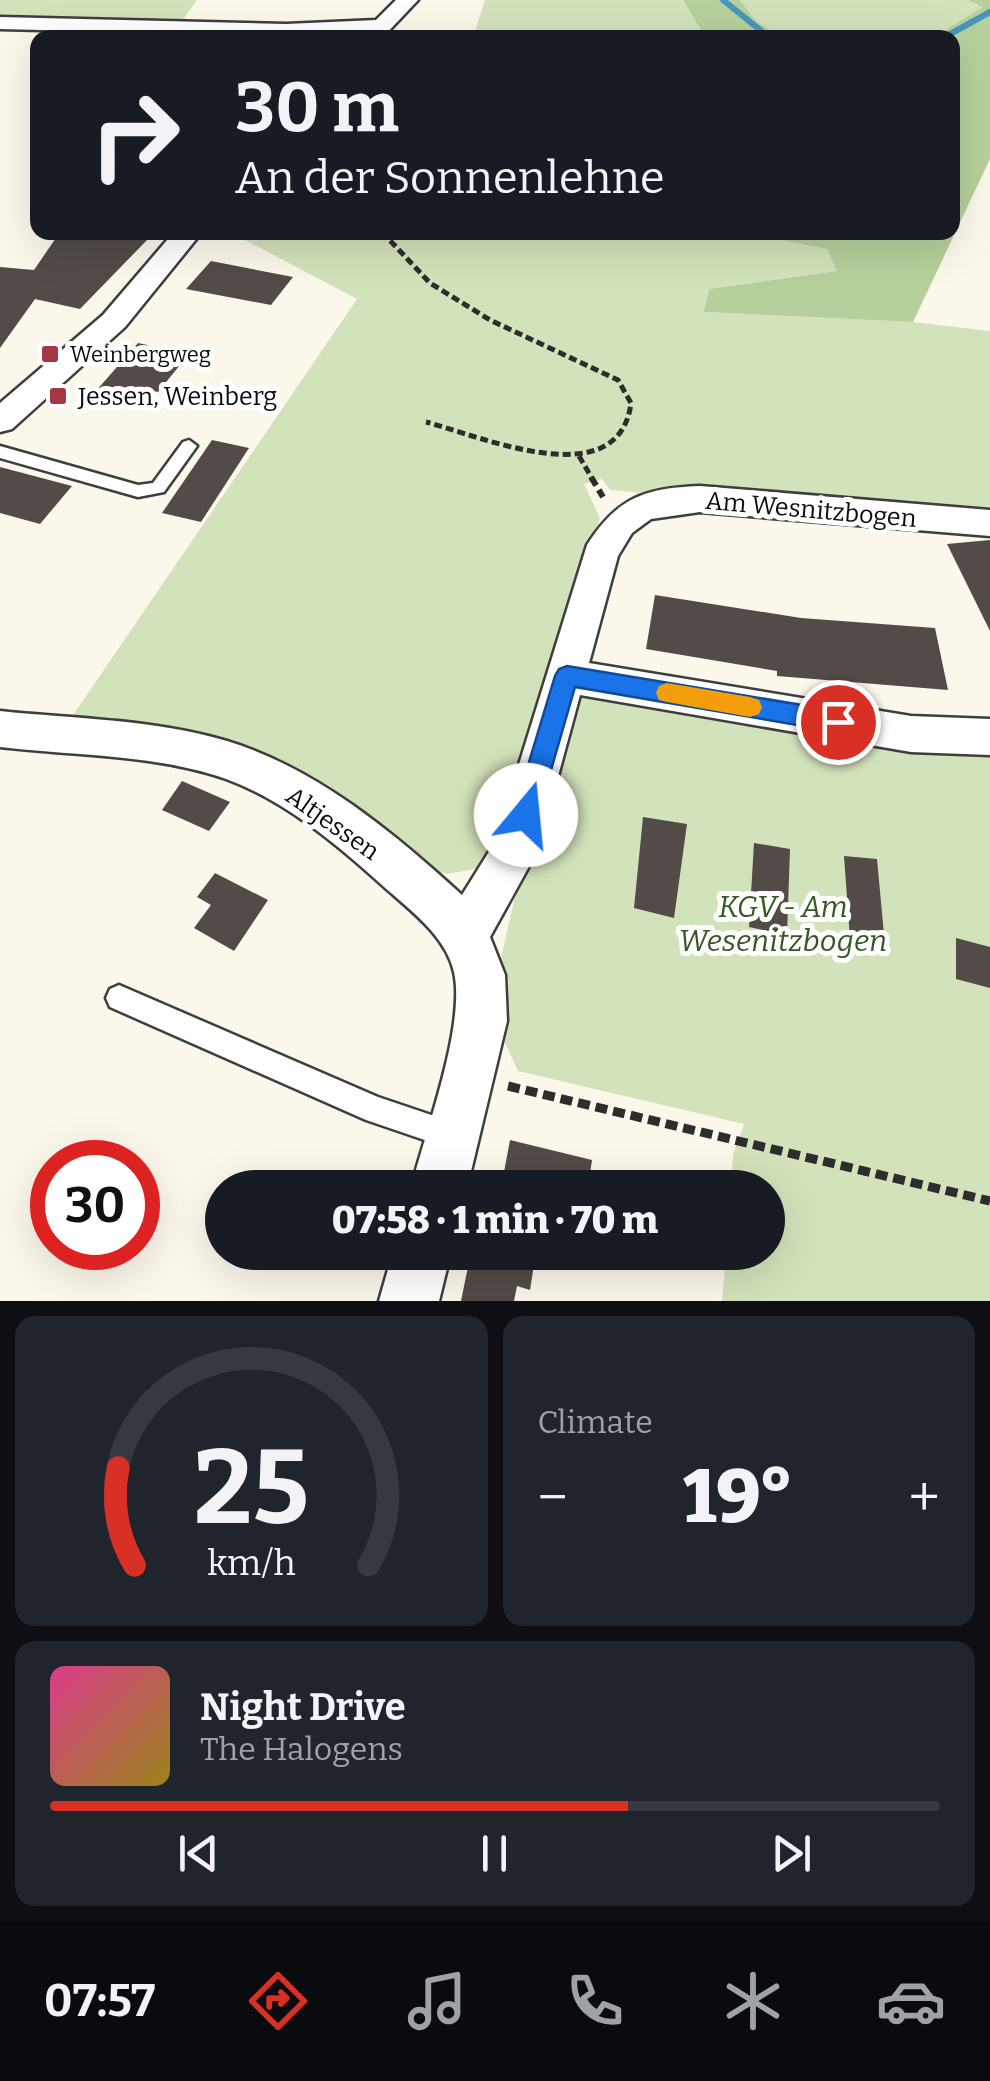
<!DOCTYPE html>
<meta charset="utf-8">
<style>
:root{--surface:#171b24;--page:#20242c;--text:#f1f3f6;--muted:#9ea1a6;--line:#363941;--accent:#d93025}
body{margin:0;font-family:Bitter,serif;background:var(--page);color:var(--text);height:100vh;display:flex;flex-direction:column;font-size:38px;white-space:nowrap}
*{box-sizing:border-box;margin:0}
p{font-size:32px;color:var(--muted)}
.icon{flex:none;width:55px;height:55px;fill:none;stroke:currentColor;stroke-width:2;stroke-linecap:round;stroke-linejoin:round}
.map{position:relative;height:1301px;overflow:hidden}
.panel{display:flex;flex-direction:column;gap:15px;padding:15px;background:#0d0f14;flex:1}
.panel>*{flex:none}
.hud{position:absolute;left:30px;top:30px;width:930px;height:210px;border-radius:20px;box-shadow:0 10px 40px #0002;background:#171b24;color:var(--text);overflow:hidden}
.speed{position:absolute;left:30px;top:1140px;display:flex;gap:20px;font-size:50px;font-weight:700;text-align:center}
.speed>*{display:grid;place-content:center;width:130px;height:130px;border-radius:50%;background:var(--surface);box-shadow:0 10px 40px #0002;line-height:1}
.speed .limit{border:15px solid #d22;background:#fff;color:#111}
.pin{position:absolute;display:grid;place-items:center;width:85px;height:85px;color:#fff;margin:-42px;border:5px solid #fff;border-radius:50%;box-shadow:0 2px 10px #0007}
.me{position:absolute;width:110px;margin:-55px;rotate:17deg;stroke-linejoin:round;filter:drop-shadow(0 0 8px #0008)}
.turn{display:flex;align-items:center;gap:35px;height:210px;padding:0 40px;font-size:45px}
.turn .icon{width:130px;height:130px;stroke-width:2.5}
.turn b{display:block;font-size:70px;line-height:85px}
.big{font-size:75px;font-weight:800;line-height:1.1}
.panel .widget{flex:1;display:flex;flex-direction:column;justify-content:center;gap:15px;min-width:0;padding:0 35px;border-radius:20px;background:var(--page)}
.panel .dial{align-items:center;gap:0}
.dial svg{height:260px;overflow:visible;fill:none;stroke:var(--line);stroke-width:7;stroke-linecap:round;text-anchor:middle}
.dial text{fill:var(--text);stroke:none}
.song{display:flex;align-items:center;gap:30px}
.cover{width:120px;height:120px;border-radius:15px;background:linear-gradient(135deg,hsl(330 70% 55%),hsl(50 70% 35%))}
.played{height:10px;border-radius:5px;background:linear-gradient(90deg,var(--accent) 65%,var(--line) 65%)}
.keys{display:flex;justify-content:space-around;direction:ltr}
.heat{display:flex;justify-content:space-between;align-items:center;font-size:55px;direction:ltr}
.panel .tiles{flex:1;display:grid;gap:15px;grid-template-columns:1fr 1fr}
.widget:last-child{grid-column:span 2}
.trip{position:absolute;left:205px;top:1170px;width:580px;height:100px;border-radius:50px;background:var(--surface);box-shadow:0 10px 40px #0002;font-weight:800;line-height:100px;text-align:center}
.dock{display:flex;height:160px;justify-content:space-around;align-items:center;background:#090b0e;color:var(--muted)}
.dock .icon{width:70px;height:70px}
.dock .current{color:var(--accent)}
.dock b{font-size:45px;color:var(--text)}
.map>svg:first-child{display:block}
.green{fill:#d2e2ba}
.forest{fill:#b7d09b}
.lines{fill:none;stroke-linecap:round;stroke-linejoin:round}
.stream{stroke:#4796ba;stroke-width:6}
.building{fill:#524b48}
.service-casing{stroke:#3e3e3e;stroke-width:5}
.minor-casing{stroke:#3e3e3e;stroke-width:5}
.path-far2{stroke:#2d2d2d;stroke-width:5;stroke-dasharray:8 4;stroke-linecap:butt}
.path-far1{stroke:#2d2d2d;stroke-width:6;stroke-dasharray:10 5;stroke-linecap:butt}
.path{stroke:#2d2d2d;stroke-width:9;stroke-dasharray:12 6;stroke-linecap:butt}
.service{fill:#fff;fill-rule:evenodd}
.minor{fill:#fff;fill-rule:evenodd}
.route{fill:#1a73e8;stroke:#114b97;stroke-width:2.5}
.slow{fill:#f59e0b}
.poi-dot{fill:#a73645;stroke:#fff;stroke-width:4}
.labels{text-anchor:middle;stroke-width:10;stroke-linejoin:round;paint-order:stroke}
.far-poi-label{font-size:22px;fill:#0b0b0b;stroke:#fff;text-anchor:start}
.poi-label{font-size:25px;fill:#0b0b0b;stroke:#fff;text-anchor:start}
.street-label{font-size:25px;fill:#0b0b0b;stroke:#fff}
.near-park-label{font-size:30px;font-style:italic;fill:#345924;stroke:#fff}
</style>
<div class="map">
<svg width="990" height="1301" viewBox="0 0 990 1301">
<rect width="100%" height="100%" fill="#fcf7eb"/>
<!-- green -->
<g class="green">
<path d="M0,0H197L179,25L0,21Z"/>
<path d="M485,0H683L702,32L712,37L481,35L475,31Z"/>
<path d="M740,0H990V25L950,37H780L755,20Z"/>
<path d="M232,233H743L827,249L837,271L709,289L705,312L913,322L990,331V515L667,491L644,493L610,490L602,479L584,484L600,518L498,846L475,869L446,874L422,866L314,788L67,724L357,299Z"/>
<path d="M578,691L990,746V1301H722L726,1253L768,1252V1188L731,1187L733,1155L744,1124L518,1071L501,1034L496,980L524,857Z"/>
</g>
<!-- forest -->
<g class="forest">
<path d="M683,0H740L755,20L780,37H712L702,32Z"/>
<path d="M968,0H990V159L913,322L704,312L709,289L837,271L827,249L743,233L952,232V38L934,37L983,7Z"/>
</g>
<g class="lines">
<!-- stream -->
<g class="stream">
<path d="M723,0L770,38"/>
<path d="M943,38L990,12"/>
</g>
</g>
<!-- building -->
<g class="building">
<path d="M60,232H117L148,239L80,309L35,299L0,348V267L34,270Z"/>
<path d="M211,261L293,277L271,305L186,289Z"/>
<path d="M138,343L189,354L158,392L140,388L131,400L95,392Z"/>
<path d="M212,440L249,448L201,522L162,513Z"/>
<path d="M0,467L72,486L40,524L0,513Z"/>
<path d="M990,540V631L947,544Z"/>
<path d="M655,595L801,618L935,628L948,690L777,676V671L646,649Z"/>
<path d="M182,781L230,802L209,831L162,810Z"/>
<path d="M643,817L687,824L674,918L634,908Z"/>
<path d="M754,843L790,849L787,935L749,927Z"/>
<path d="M844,856L877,859L886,956L851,952Z"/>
<path d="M215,873L268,900L234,951L194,928L211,905L197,897Z"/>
<path d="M956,938L990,947V988L956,979Z"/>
<path d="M510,1140L592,1160L588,1188H501Z"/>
<path d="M471,1252H536L530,1290L517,1286L514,1301H461Z"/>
</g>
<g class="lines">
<defs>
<g id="service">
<path d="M189,440L197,446L164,492L138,497L0,458V446L138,485L153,483L183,442Z"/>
<path d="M119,985L378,1097L461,1125L465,1135L461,1145L451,1149L366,1120L110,1007L106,998L110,989Z"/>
</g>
<g id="minor">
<path d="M396,0H418L382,38H359L362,33L286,36L0,29V17L286,24L376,20Z"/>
<path d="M174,232H202L125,327L12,429L0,432V403L103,315Z"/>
<path d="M700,486L990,510V536L700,512L651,519L632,533L618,556L589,663L911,716L990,719V755L911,752L580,695L538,850L490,937L505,975L507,1021L467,1188H411C425,1133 466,1025 454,972C446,936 410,910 383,886C338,845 284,800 226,779C156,754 74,756 0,747V711C75,719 154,719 227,741C316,768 394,833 462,895L495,842L587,545C617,498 644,488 700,486Z"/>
<path d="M393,1252H451L439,1301H379Z"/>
</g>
</defs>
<!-- service casing -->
<use href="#service" class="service-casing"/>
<!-- minor casing -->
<use href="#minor" class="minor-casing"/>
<!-- path-far2 -->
<g class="path-far2">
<path d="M382,232L430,283L490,320L618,380L631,403C619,497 480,436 426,422"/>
<path d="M579,456L593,480"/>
</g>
<!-- path-far1 -->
<path class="path-far1" d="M591,477L603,497"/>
<!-- path -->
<path class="path" d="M508,1086L990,1201"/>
<!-- service -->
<use href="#service" class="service"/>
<!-- minor -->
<use href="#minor" class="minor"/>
</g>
<!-- route -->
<path class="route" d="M567,666L838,711L846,714L849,722L846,729L838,732L575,687L538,815L535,823L526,826L516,823L513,815L555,676L559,669Z"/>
<!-- slow -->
<path class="slow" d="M667,683L750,697L759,700L762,707L759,714L750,717L667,702L659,700L656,693L659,686Z"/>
<!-- markers -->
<g class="poi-dot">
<rect x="40" y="344" width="20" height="20" rx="5"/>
<rect x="48" y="386" width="20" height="20" rx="5"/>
</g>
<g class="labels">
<!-- far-poi labels -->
<g class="far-poi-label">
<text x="70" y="362">Weinbergweg</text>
</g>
<!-- poi labels -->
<g class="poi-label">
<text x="78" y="405">Jessen, Weinberg</text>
</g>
<!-- street labels -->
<g class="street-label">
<text transform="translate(811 509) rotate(5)" y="9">Am Wesnitzbogen</text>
<text transform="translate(333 823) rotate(35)" y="9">Altjessen</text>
</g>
<!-- near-park labels -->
<g class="near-park-label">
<text x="783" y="917">KGV - Am<tspan x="783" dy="34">Wesenitzbogen</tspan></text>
</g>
</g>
</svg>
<div class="speed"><div class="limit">30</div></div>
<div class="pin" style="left:838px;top:722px;background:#d93025"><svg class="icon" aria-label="arrive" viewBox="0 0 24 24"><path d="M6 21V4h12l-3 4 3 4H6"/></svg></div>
<svg class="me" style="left:526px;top:815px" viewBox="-20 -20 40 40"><circle r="19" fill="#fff"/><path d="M0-13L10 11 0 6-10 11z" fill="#1a73e8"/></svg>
<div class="trip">07:58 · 1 min · 70 m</div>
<div class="hud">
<div class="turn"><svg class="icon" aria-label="right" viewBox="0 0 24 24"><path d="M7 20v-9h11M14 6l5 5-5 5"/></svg><div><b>30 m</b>An der Sonnenlehne</div></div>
</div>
</div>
<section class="panel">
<div class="tiles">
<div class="widget dial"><svg viewBox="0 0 100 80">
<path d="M14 69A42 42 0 1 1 86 69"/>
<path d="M14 69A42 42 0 0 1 9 39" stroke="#d93025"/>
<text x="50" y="56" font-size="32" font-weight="700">25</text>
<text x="50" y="72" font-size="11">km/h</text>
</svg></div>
<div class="widget"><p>Climate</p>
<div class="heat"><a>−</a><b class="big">19°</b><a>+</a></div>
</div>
<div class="widget">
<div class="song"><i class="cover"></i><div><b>Night Drive</b><p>The Halogens</p></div></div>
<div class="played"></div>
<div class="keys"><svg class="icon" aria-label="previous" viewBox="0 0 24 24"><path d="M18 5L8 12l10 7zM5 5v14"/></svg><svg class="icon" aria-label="pause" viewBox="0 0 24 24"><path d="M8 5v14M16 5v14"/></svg><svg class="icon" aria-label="next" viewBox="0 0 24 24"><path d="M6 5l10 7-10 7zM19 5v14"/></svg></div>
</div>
</div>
</section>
<nav class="dock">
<b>07:57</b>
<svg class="icon current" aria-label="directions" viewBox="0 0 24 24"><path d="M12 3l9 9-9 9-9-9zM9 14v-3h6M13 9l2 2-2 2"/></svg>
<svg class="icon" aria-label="music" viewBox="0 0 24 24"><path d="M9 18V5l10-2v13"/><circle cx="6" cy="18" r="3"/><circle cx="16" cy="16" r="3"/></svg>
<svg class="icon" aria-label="phone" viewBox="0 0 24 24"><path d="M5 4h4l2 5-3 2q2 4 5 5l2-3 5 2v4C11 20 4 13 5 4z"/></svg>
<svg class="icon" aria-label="climate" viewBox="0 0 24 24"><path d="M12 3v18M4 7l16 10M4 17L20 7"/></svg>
<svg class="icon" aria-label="car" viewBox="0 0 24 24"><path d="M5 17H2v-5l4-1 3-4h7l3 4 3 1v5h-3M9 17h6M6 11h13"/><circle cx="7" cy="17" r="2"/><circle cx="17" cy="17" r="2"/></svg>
</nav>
